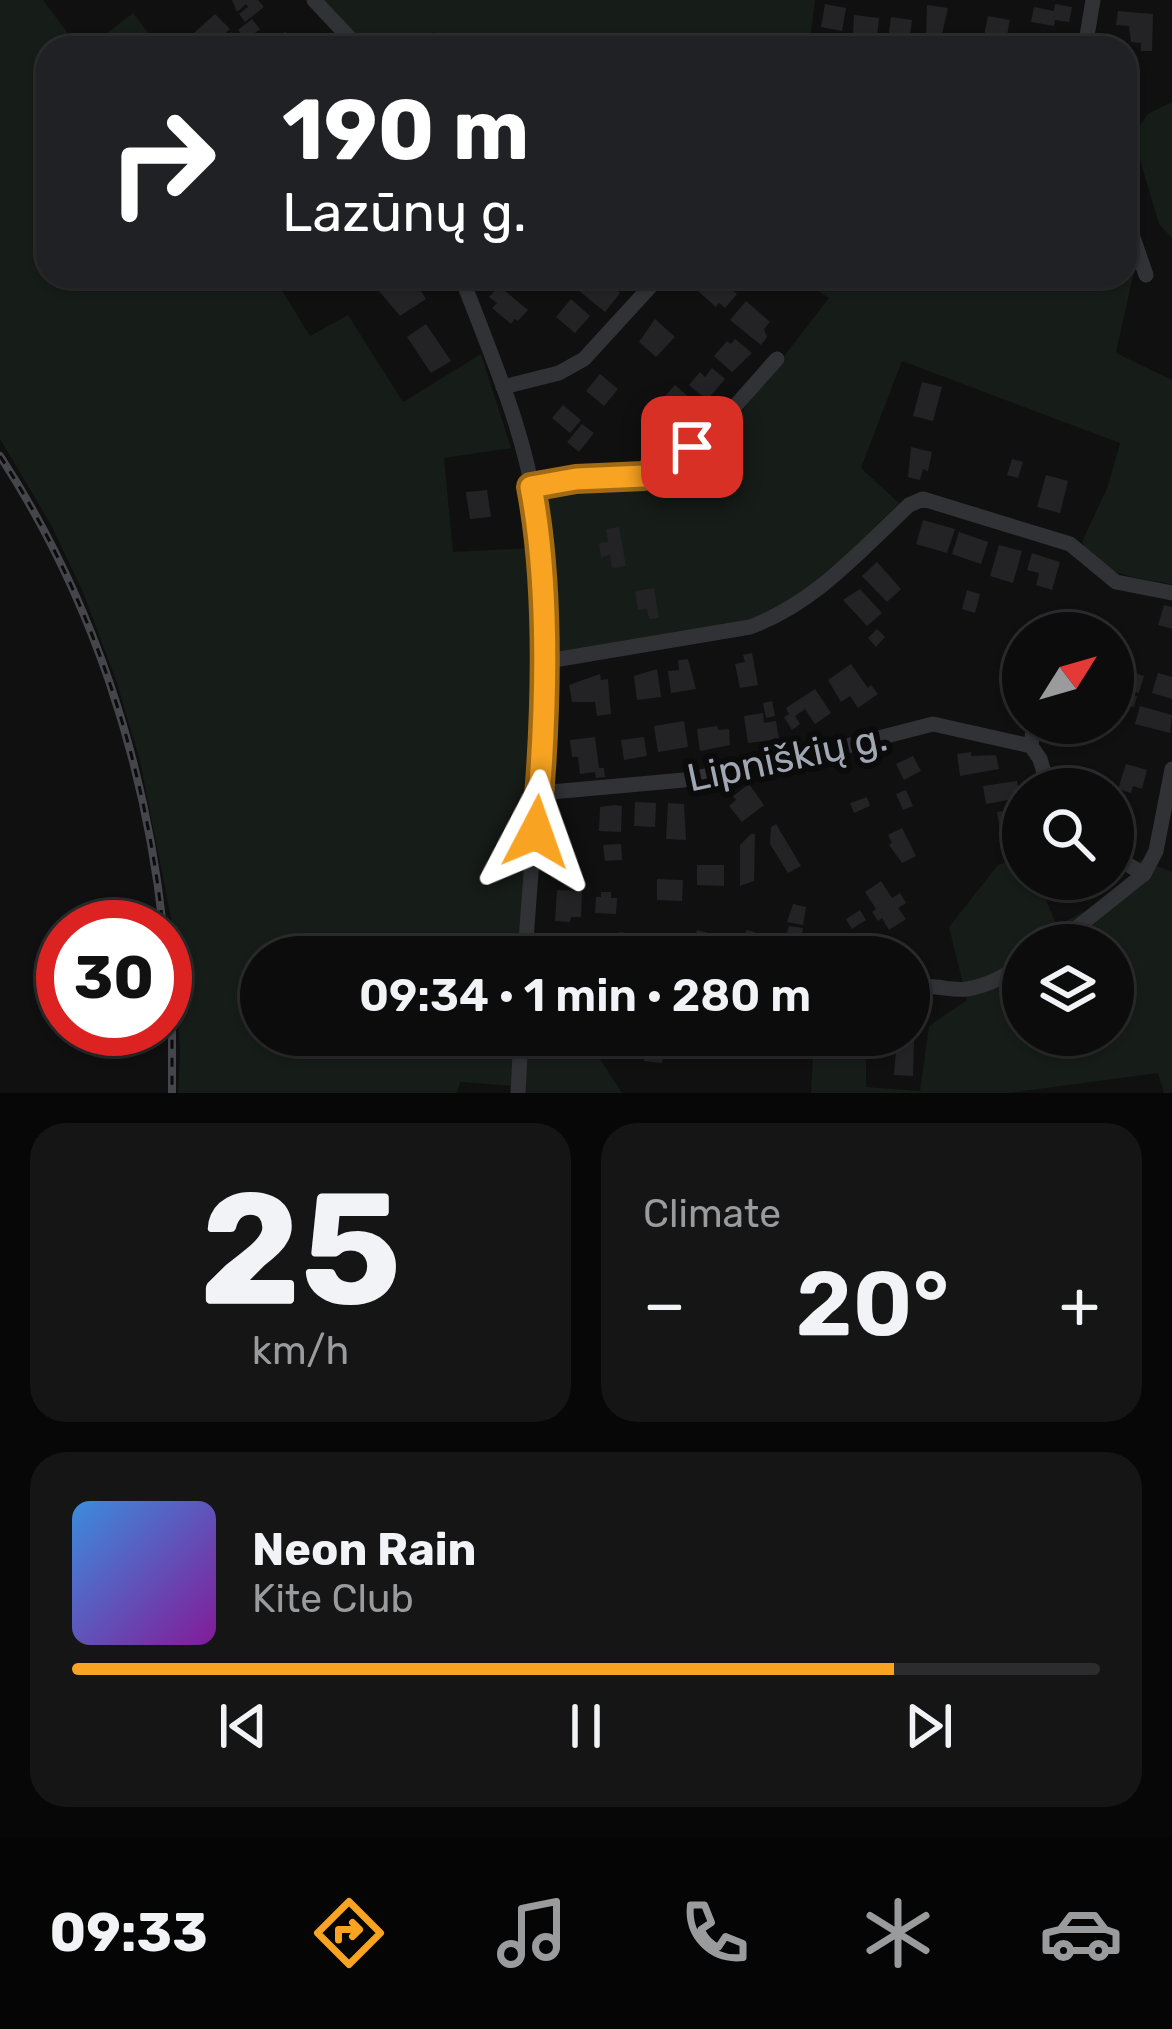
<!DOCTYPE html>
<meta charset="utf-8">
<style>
:root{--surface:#0c0c0d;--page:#151516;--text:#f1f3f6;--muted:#9a9b9d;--line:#2c2c2e;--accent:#f8a321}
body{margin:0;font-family:Rubik,sans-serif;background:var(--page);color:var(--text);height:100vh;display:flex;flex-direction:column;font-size:45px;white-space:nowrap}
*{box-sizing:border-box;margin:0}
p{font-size:39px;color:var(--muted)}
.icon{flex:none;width:66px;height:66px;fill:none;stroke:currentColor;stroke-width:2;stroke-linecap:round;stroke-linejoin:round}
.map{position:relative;height:1093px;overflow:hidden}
.drawer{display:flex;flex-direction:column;gap:30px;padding:30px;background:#070707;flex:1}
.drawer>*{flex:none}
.guide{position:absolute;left:36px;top:36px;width:1101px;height:252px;border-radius:36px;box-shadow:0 3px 9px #0004,0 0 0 3px var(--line);background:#202124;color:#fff;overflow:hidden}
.needle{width:78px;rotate:53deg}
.fabs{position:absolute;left:1002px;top:612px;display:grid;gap:24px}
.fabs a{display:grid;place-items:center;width:132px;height:132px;border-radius:50%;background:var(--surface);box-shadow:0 3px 9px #0004,0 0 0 3px var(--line);font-size:60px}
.speed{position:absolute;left:36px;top:900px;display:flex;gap:24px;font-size:60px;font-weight:700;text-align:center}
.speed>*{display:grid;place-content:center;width:156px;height:156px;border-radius:50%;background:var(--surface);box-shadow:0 3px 9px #0004,0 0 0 3px var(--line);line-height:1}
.speed .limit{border:18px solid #d22;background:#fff;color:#111}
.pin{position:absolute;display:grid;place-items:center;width:102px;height:102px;color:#fff;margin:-51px;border-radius:24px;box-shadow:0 6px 18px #0006}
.me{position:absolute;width:132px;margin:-66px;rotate:4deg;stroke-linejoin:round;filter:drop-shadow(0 0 9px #0008)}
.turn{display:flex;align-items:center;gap:42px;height:252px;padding:0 48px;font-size:54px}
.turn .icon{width:156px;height:156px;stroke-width:2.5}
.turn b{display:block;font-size:84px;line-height:102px}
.big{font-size:90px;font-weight:600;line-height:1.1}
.drawer .widget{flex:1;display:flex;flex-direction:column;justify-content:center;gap:18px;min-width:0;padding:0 42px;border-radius:36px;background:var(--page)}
.drawer .dial{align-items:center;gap:0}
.dial b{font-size:156px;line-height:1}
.song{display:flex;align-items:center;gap:36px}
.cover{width:144px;height:144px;border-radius:18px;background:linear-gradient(135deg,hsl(210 70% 55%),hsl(290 70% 35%))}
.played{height:12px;border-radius:6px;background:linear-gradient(90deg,var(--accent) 80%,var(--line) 80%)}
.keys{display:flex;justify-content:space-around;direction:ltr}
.heat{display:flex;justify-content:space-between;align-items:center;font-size:66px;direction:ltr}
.drawer .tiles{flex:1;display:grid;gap:30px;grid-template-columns:1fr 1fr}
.widget:last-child{grid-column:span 2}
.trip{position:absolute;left:240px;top:936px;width:690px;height:120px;border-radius:60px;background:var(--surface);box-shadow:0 3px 9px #0004,0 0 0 3px var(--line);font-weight:600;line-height:120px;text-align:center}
.tabs{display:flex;height:192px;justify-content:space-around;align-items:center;background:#050505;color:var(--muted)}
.tabs .icon{width:84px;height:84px}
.tabs .on{color:var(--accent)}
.tabs b{font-size:54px;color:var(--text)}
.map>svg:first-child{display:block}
.green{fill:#161c17;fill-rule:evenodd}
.building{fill:#232325}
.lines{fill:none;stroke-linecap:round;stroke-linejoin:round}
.minor{stroke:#313236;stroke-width:15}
.rail-casing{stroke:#44464c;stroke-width:8}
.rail{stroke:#0b0b0c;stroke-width:3;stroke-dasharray:9;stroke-linecap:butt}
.route-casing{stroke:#a16a15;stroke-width:30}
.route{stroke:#f8a321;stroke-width:21}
.labels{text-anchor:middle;stroke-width:12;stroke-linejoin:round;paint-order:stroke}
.street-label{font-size:39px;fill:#a0a7b3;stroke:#0b0b0c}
</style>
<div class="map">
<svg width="1172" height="1093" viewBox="0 0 1172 1093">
<rect width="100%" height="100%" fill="#101011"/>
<!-- green -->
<g class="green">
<path d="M0,0H43L79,48H48V276H273L310,336L348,315L403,402L481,354L511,448L444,458L453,552L531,548L536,678L522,957H261V1035H517L514,1086L460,1082L457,1093H178L180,1051L172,923L140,761L116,680L82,590L51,525L0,439Z"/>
<path d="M324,0H815L809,48H442L435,32L402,48H367Z"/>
<path d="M133,13L160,48H88Z"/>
<path d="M1172,102V238L1159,224L1133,136L1148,114Z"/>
<path d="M1125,232L1136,262L1116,353L1172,380V584C1137,578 1101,576 1082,542L1108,486L1120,443L902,361L861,468L899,503L822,580L764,618L551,654L543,499L654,485L731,425L829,298L795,276H1125Z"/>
<path d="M1023,856V879H1037L1057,926C1088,909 1124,894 1141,860L1172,872V1093H1164L1158,1073L1008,1093H811L814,1035H866V1087L920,1091L929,1026L967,1000L949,927L998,865ZM1023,945H1113V1035H1023Z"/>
<path d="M528,1039L595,1051L622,1093H525Z"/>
</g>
<!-- building -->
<g class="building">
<path d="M232,0H258L264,7L245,22L239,14L248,7L246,4L237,12Z"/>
<path d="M825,4L846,8L842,31L821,27Z"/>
<path d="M1055,4L1072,7L1069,22L1055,20L1054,26L1031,22L1034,7L1054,11Z"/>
<path d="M927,5L948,8L941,38L926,36Z"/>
<path d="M1118,11L1153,14L1152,51H1141V43L1131,42L1129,26L1116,25Z"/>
<path d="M215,14L230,29L208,48L194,33Z"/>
<path d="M854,15L879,18L877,36L853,33Z"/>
<path d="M988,16L1010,20L1005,45L983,41Z"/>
<path d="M891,17L912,20L909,42L888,40Z"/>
<path d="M252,19L260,29L246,40L238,30Z"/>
<path d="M231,32L237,40L222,48L218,42Z"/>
<path d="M285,32L305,48H266Z"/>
<path d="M259,33L267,43L261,48H241Z"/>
<path d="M353,276L365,279L348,289L344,281Z"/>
<path d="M399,276L413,290L418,287L426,299L400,316L379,291Z"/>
<path d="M587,276H600L620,293L605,312L577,289Z"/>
<path d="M703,276H716L737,294L725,308L719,303L716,307L698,291L704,285L699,281Z"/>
<path d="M499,286L528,310L518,321L515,319L511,324L492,308L497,303L489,297Z"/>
<path d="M571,299L590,316L575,333L556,317Z"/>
<path d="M746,301L770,322L764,329L767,337L761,345L730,320Z"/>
<path d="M655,319L675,337L656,357L639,342Z"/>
<path d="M426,324L451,361L431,373L407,337Z"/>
<path d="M735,339L752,353L732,372L714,356L727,341L731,344Z"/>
<path d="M712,368L725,379L707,400L689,385L700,372L705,377Z"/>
<path d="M600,374L618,389L604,406L586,391Z"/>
<path d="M922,382L942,387L933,421L913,416Z"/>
<path d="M675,385L700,407L687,428L667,411L673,404L664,397Z"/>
<path d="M563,405L581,420L570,433L552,418Z"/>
<path d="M582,424L594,433L579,452L567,442Z"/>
<path d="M911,447L932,452L928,471L923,469L920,480L908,477Z"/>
<path d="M1012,459L1023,462L1018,478L1007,475Z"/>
<path d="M1046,475L1068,481L1060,513L1037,507Z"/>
<path d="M487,490L491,517L470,519L466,492Z"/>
<path d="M923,520L955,529L947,553L916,544Z"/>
<path d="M619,527L626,566L612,568L610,555L601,557L599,543L608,542L606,529Z"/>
<path d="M959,532L988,542L981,564L952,554Z"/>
<path d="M999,545L1022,551L1013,583L990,576Z"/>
<path d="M1032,553L1060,562L1052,590L1036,585L1039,573L1027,570Z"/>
<path d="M877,562L901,589L887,602L862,576Z"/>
<path d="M654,588L659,618L649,619L647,609L638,610L635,591Z"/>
<path d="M860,589L882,613L867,626L843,600Z"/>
<path d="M967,590L980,594L975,613L962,609Z"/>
<path d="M1164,605L1172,607V629L1158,625Z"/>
<path d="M877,629L885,637L876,647L868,638Z"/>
<path d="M752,653L758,685L740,688L735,664L745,662L743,655Z"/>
<path d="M688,659L696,689L671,693L668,671L679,670L678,660Z"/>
<path d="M851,664L868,688L871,685L878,694L858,708L850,696L841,702L828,680Z"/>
<path d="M657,669L661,697L637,700L634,676Z"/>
<path d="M1129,671L1144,676L1139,693L1124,688Z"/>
<path d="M1158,673L1172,677V699L1152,693Z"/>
<path d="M600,674L601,680L608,679L611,714L597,716L595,702H572L569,685Z"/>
<path d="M815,689L831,713L815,724L805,709L795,716L800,724L792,730L784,717L789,714L786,708Z"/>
<path d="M1122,692L1137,696L1134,707L1119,703Z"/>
<path d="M772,701L775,716L766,718L763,703Z"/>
<path d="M1140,706L1172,715L1170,733L1135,724Z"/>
<path d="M763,713L764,723L776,721L779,739L748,743L744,716Z"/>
<path d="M684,721L688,747L658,752L654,726Z"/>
<path d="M1068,723H1089L1084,743L1064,738Z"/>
<path d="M717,726L718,730L729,729L730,745L700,751L697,729Z"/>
<path d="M595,737L599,768H604L605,777L596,778L595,772L580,774L578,757H572L570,740Z"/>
<path d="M644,737L647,756L624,760L621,740Z"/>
<path d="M971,752V756L996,755L999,769L960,776L957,754Z"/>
<path d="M913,756L921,771L904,780L896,764Z"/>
<path d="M1126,764L1147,770L1142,789L1133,786L1131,793L1118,789Z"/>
<path d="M1017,781L1020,798L986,804L983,786Z"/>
<path d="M749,784L764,805L742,822L729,806L736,800L733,796Z"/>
<path d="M906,790L913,806L903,810L896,794Z"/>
<path d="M867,797L870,806L854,813L850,803Z"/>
<path d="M635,802L656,803L655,827L634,826Z"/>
<path d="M668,803L684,804L686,840L666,839Z"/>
<path d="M614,805L622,806L621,832L599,831L600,807Z"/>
<path d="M1023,808V827L1000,831L997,812Z"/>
<path d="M776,824L801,866L788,873L770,844L771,827Z"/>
<path d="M902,828L916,856L902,863L889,845L892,843L888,835Z"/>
<path d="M751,834H755L754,881L740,886V845Z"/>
<path d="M621,844L622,860L605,861L603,845Z"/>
<path d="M697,865H724V886L697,885Z"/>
<path d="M657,879L683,880L682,901L657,900Z"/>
<path d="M1061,879L1069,895L1055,901L1047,884Z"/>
<path d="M881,881L892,898L900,893L906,903L898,908L906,919L889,930L882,918L878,921L872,912L876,909L865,892Z"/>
<path d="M557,890L582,891L581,917H571L570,922L555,921Z"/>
<path d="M601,892H611V898H617L616,914L595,913L596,897H601Z"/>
<path d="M793,904L806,907L803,925L787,922Z"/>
<path d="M860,910L866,920L852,929L846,919Z"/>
<path d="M789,926L803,928L800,947L784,944Z"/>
<path d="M697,930L716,935L712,948L693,942Z"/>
<path d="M746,930L755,932L750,957L741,955Z"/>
<path d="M720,934L739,940L735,952L716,947Z"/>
<path d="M767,942L779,945L777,957H763Z"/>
<path d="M754,1035H778L776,1051L753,1049Z"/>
<path d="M897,1039L914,1040L913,1076L894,1075Z"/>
<path d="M647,1041L657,1042L656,1049L664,1050L662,1063L644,1061Z"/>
</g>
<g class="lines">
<!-- minor -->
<g class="minor">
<path d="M314,0L359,48"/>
<path d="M1085,48L1093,0"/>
<path d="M1125,214L1146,275"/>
<path d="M461,276C491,355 527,435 537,519C554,666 534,811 525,957"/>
<path d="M503,387L559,373L584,359L660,276"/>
<path d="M531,487C568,477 606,484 643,476C690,467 745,393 777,359"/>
<path d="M542,662L750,627C815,603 860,551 909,505L923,499L1070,544L1116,582L1172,593"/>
<path d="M1034,723L1031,746L1040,759L1049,789"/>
<path d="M540,793L684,780L808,756L933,724L1031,746"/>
<path d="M1113,856L1144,874"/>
<path d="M1055,945L1144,874L1156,851L1172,769"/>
<path d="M526,949L622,940L680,957"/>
<path d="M909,993C928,979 945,992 967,989C988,986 1006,975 1023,964"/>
<path d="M518,1093L521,1035"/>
</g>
<defs>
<g id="rail">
<path d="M0,456C92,597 145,760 163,927"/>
<path d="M165,950L172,1029V1093"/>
</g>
</defs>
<!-- rail casing -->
<use href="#rail" class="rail-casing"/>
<!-- rail -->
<use href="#rail" class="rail"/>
</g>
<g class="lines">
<defs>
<path id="route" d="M536,832C546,726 551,591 531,487L576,479L644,476L692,447"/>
</defs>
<!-- route casing -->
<use href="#route" class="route-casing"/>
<!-- route -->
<use href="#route" class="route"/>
</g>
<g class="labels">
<!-- street labels -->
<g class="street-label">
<text transform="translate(787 757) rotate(-12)" y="14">Lipniškių g.</text>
</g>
</g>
</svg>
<div class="fabs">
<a><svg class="needle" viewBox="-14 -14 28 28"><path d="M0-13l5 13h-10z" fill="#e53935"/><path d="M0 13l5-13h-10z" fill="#9a9b9d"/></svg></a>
<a><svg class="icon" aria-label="search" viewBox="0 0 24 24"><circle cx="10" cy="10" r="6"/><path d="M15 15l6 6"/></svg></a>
<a><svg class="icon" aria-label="layers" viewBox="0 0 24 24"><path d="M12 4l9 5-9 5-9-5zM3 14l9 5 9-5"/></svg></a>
</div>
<div class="speed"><div class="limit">30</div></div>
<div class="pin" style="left:692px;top:447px;background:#d93025"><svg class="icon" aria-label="arrive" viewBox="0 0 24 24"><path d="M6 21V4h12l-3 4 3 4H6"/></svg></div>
<svg class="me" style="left:536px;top:832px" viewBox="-20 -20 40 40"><path d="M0-17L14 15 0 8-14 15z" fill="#f8a321" stroke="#fff" stroke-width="4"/></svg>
<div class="trip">09:34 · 1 min · 280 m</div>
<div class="guide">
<div class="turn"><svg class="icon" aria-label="right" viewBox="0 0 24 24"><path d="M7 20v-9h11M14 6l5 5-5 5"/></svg><div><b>190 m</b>Lazūnų g.</div></div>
</div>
</div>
<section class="drawer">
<div class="tiles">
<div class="widget dial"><b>25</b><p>km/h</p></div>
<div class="widget"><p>Climate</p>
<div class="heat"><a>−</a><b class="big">20°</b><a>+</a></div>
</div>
<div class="widget">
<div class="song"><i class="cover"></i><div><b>Neon Rain</b><p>Kite Club</p></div></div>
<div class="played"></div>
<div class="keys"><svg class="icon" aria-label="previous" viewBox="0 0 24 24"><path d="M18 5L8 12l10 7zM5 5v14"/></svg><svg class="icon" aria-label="pause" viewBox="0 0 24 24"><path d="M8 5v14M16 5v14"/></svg><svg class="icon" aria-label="next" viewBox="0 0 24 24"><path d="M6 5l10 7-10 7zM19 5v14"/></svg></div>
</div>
</div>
</section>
<nav class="tabs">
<b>09:33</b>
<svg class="icon on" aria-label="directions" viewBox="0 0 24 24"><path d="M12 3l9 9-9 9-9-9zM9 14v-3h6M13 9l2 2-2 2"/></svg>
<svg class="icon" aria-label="music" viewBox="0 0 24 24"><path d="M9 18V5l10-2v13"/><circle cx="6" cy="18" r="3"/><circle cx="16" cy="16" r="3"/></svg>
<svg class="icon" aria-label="phone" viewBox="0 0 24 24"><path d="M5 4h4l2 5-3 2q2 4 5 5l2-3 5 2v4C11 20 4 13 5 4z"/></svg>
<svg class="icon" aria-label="climate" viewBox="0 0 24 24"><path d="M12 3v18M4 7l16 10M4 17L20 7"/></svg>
<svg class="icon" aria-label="car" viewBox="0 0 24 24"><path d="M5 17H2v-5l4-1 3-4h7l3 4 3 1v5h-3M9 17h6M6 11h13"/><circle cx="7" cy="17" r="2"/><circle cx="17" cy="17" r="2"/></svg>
</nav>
